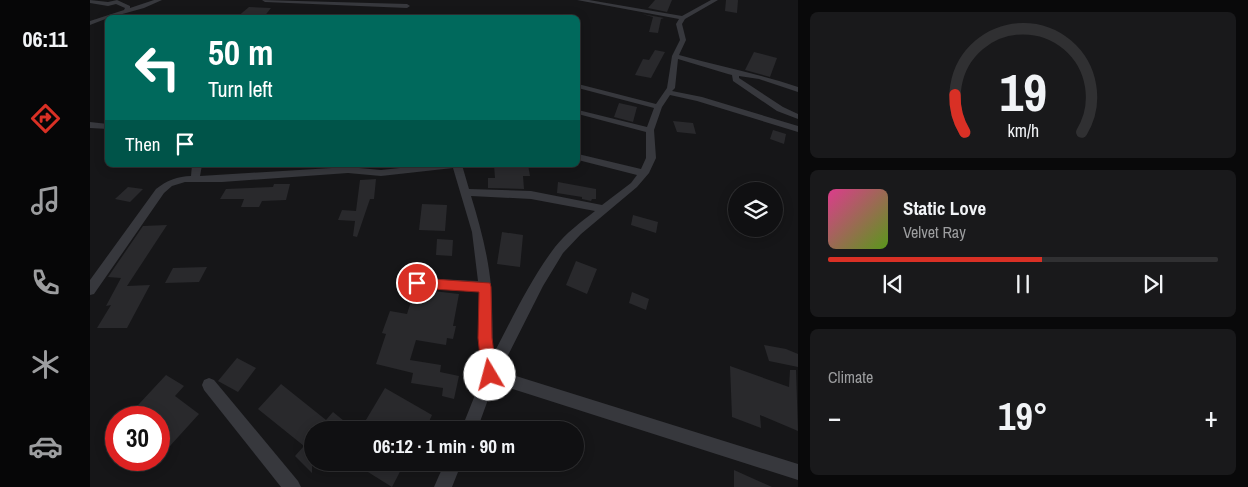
<!DOCTYPE html>
<meta charset="utf-8">
<style>
:root{--surface:#101012;--page:#19191b;--text:#f1f3f6;--muted:#9c9d9f;--line:#303032;--accent:#d93025}
body{margin:0;font-family:"Archivo Narrow",sans-serif;background:var(--page);color:var(--text);height:100vh;display:flex;flex-direction:column;font-size:19px;white-space:nowrap}
*{box-sizing:border-box;margin:0}
p{font-size:16px;color:var(--muted)}
.icon{flex:none;width:28px;height:28px;fill:none;stroke:currentColor;stroke-width:2;stroke-linecap:round;stroke-linejoin:round}
.map{position:relative;flex:1;overflow:hidden}
.details{display:flex;flex-direction:column;gap:12px;padding:12px;background:#09090a;width:450px}
.details>*{flex:none}
.banner{position:absolute;left:15px;top:15px;width:475px;height:152px;border-radius:8px;box-shadow:0 2px 12px #0003,0 0 0 1px var(--line);background:#00695c;color:#fff;overflow:hidden}
.buttons{position:absolute;left:638px;top:182px;display:grid;gap:10px}
.buttons a{display:grid;place-items:center;width:55px;height:55px;border-radius:50%;background:var(--surface);box-shadow:0 2px 12px #0003,0 0 0 1px var(--line);font-size:25px}
.speed{position:absolute;left:15px;top:406px;display:flex;gap:10px;font-size:25px;font-weight:700;text-align:center}
.speed>*{display:grid;place-content:center;width:65px;height:65px;border-radius:50%;background:var(--surface);box-shadow:0 2px 12px #0003,0 0 0 1px var(--line);line-height:1}
.speed .limit{border:8px solid #d22;background:#fff;color:#111}
.pin{position:absolute;display:grid;place-items:center;width:42px;height:42px;color:#fff;margin:-21px;border:2px solid #fff;border-radius:50%;box-shadow:0 1px 5px #0007}
.me{position:absolute;width:55px;margin:-28px;rotate:352deg;stroke-linejoin:round;filter:drop-shadow(0 0 4px #0008)}
.turn{display:flex;align-items:center;gap:18px;height:105px;padding:0 20px;font-size:22px}
.turn .icon{width:65px;height:65px;stroke-width:2.5}
.turn b{display:block;font-size:35px;line-height:42px}
.then{display:flex;align-items:center;height:48px;padding:0 20px;background:#0003;gap:10px;font-size:19px}
.big{font-size:38px;font-weight:700;line-height:1.1}
.details .tile{flex:1;display:flex;flex-direction:column;justify-content:center;gap:8px;min-width:0;padding:0 18px;border-radius:8px;background:var(--page)}
.details .dial{align-items:center;gap:0}
.dial svg{height:130px;overflow:visible;fill:none;stroke:var(--line);stroke-width:7;stroke-linecap:round;text-anchor:middle}
.dial text{fill:var(--text);stroke:none}
.song{display:flex;align-items:center;gap:15px}
.cover{width:60px;height:60px;border-radius:8px;background:linear-gradient(135deg,hsl(330 70% 55%),hsl(90 70% 35%))}
.played{height:5px;border-radius:2px;background:linear-gradient(90deg,var(--accent) 55%,var(--line) 55%)}
.keys{display:flex;justify-content:space-around;direction:ltr}
.heat{display:flex;justify-content:space-between;align-items:center;font-size:28px;direction:ltr}
.trip{position:absolute;left:214px;top:421px;width:280px;height:50px;border-radius:25px;background:var(--surface);box-shadow:0 2px 12px #0003,0 0 0 1px var(--line);font-weight:700;line-height:50px;text-align:center}
main{display:flex;flex:1;min-height:0}
.tab-bar{display:flex;flex-direction:column;width:90px;justify-content:space-around;align-items:center;background:#060607;color:var(--muted)}
.tab-bar .icon{width:35px;height:35px}
.tab-bar .on{color:var(--accent)}
.tab-bar b{font-size:22px;color:var(--text)}
.map>svg:first-child{display:block}
.building{fill:#29292c}
.lines{fill:none;stroke-linecap:round;stroke-linejoin:round}
.minor{fill:#37383d;fill-rule:evenodd}
.route{fill:#d93025;stroke:#8d1f18}
</style>
<main>
<nav class="tab-bar">
<b>06:11</b>
<svg class="icon on" aria-label="directions" viewBox="0 0 24 24"><path d="M12 3l9 9-9 9-9-9zM9 14v-3h6M13 9l2 2-2 2"/></svg>
<svg class="icon" aria-label="music" viewBox="0 0 24 24"><path d="M9 18V5l10-2v13"/><circle cx="6" cy="18" r="3"/><circle cx="16" cy="16" r="3"/></svg>
<svg class="icon" aria-label="phone" viewBox="0 0 24 24"><path d="M5 4h4l2 5-3 2q2 4 5 5l2-3 5 2v4C11 20 4 13 5 4z"/></svg>
<svg class="icon" aria-label="climate" viewBox="0 0 24 24"><path d="M12 3v18M4 7l16 10M4 17L20 7"/></svg>
<svg class="icon" aria-label="car" viewBox="0 0 24 24"><path d="M5 17H2v-5l4-1 3-4h7l3 4 3 1v5h-3M9 17h6M6 11h13"/><circle cx="7" cy="17" r="2"/><circle cx="17" cy="17" r="2"/></svg>
</nav>
<div class="map">
<svg width="708" height="487" viewBox="0 0 708 487">
<rect width="100%" height="100%" fill="#161618"/>
<!-- building -->
<g class="building">
<path d="M565,0H582L577,12L558,8Z"/>
<path d="M636,0H648L647,13L635,11Z"/>
<path d="M159,7L181,8L173,18H146Z"/>
<path d="M552,14L574,18L571,19L568,33L559,32L563,17Z"/>
<path d="M565,50L575,52L561,78L545,75L553,59L559,60Z"/>
<path d="M664,52L687,58L680,77L655,70Z"/>
<path d="M529,103L547,107L543,122L524,117Z"/>
<path d="M583,121L603,123L606,134L587,132Z"/>
<path d="M683,130L696,134L694,144L680,139Z"/>
<path d="M404,165H438L440,176H433L434,189L398,188V178H405Z"/>
<path d="M286,179L284,199H280L267,237L263,236L265,221L248,220L252,210L266,211L270,180Z"/>
<path d="M468,182L506,189V199H502L501,201L492,199V197L467,193Z"/>
<path d="M184,184H200L196,200L172,201L169,207H151L154,199H130L136,189L183,187Z"/>
<path d="M38,187L53,189L40,202L25,199Z"/>
<path d="M332,204L357,205L355,231L329,230Z"/>
<path d="M543,215L568,222L566,233L541,225Z"/>
<path d="M77,225L37,286L60,285L37,328H7L21,305L16,306L31,278L18,277L53,226Z"/>
<path d="M412,232L433,235L430,267L407,264Z"/>
<path d="M347,239L363,240L362,256L346,255Z"/>
<path d="M486,261L507,269L497,294L476,285Z"/>
<path d="M117,267L109,282L75,283L83,268Z"/>
<path d="M325,289L369,294L363,326H366L363,339L357,338L356,345L326,340L320,360L351,365L350,372L369,376L364,399L352,396L353,388L321,383L323,373L286,364L296,334L292,333L300,311L317,314Z"/>
<path d="M542,292L559,299L556,310L539,303Z"/>
<path d="M674,345L696,349L708,354V367L679,361Z"/>
<path d="M147,358L166,368L148,392L128,381Z"/>
<path d="M640,366L699,387L700,370H706L708,431L670,415L671,428L642,417Z"/>
<path d="M76,375L94,386L85,396L109,414L69,458V418H36Z"/>
<path d="M191,384L236,420L243,412L265,430H222V473L205,456L214,446L168,409Z"/>
<path d="M295,388L342,415L335,430H270Z"/>
<path d="M262,462H315L302,487Z"/>
<path d="M644,470L682,487H644Z"/>
</g>
<g class="lines">
<!-- minor -->
<g class="minor">
<path d="M0,0L18,2L27,0L40,6V8L64,0H72L54,8L18,18L0,25V21L34,10L35,8L26,4L18,6L0,3Z"/>
<path d="M172,0L317,4L320,6L317,8L175,2Z"/>
<path d="M487,0H499L592,16L621,0H628L595,19L592,24L596,40L589,55C629,66 669,74 708,87V92L669,79L649,76V78L693,107L708,114V119L687,111L643,81L642,75L638,74L588,59L585,88L582,91L612,97L708,126V132L607,101L580,95L572,107L564,130L566,158L559,173L547,187L491,234L473,253L453,286L410,371L708,464V480L404,383L387,430H371L393,375L389,357V292L327,288L323,287L321,283L323,279L327,278L388,281L382,232L363,168L291,176L258,173L132,182H95L82,186L74,193L4,294L0,295V280L66,189C76,181 88,176 101,176L102,165H112L110,176L258,167L291,170L338,165H372L379,189L441,191L512,205L541,183L547,175L488,160V154L551,169L556,158V132L488,114V110L557,127L564,108L488,88V84L566,104L577,88L582,56L590,40L586,24L589,19ZM381,196L441,199L505,211C491,222 476,233 465,247C440,280 422,319 403,355C402,332 403,309 401,286C398,255 390,225 381,196Z"/>
<path d="M0,122L18,124V129L0,128Z"/>
<path d="M119,378L124,380L208,481L211,487H191L114,390L112,385L114,380Z"/>
<path d="M355,462H372L362,487H344Z"/>
</g>
</g>
<!-- route -->
<path class="route" d="M327,278L400,283L401,287L402,338L407,375L405,380L400,382L394,380L392,375L388,338L389,292L327,288L322,286L321,283L322,279Z"/>
</svg>
<div class="buttons">
<a><svg class="icon" aria-label="layers" viewBox="0 0 24 24"><path d="M12 4l9 5-9 5-9-5zM3 14l9 5 9-5"/></svg></a>
</div>
<div class="speed"><div class="limit">30</div></div>
<div class="pin" style="left:327px;top:283px;background:#d93025"><svg class="icon" aria-label="arrive" viewBox="0 0 24 24"><path d="M6 21V4h12l-3 4 3 4H6"/></svg></div>
<svg class="me" style="left:400px;top:375px" viewBox="-20 -20 40 40"><circle r="19" fill="#fff"/><path d="M0-13L10 11 0 6-10 11z" fill="#d93025"/></svg>
<div class="trip">06:12 · 1 min · 90 m</div>
<div class="banner">
<div class="turn"><svg class="icon" aria-label="left" viewBox="0 0 24 24"><path d="M17 20v-9H6M10 6l-5 5 5 5"/></svg><div><b>50 m</b>Turn left</div></div>
<div class="then">Then<svg class="icon" aria-label="arrive" viewBox="0 0 24 24"><path d="M6 21V4h12l-3 4 3 4H6"/></svg></div>
</div>
</div>
<section class="details">
<div class="tile dial"><svg viewBox="0 0 100 80">
<path d="M14 69A42 42 0 1 1 86 69"/>
<path d="M14 69A42 42 0 0 1 8 46" stroke="#d93025"/>
<text x="50" y="56" font-size="32" font-weight="700">19</text>
<text x="50" y="72" font-size="11">km/h</text>
</svg></div>
<div class="tile">
<div class="song"><i class="cover"></i><div><b>Static Love</b><p>Velvet Ray</p></div></div>
<div class="played"></div>
<div class="keys"><svg class="icon" aria-label="previous" viewBox="0 0 24 24"><path d="M18 5L8 12l10 7zM5 5v14"/></svg><svg class="icon" aria-label="pause" viewBox="0 0 24 24"><path d="M8 5v14M16 5v14"/></svg><svg class="icon" aria-label="next" viewBox="0 0 24 24"><path d="M6 5l10 7-10 7zM19 5v14"/></svg></div>
</div>
<div class="tile"><p>Climate</p>
<div class="heat"><a>−</a><b class="big">19°</b><a>+</a></div>
</div>
</section>
</main>
